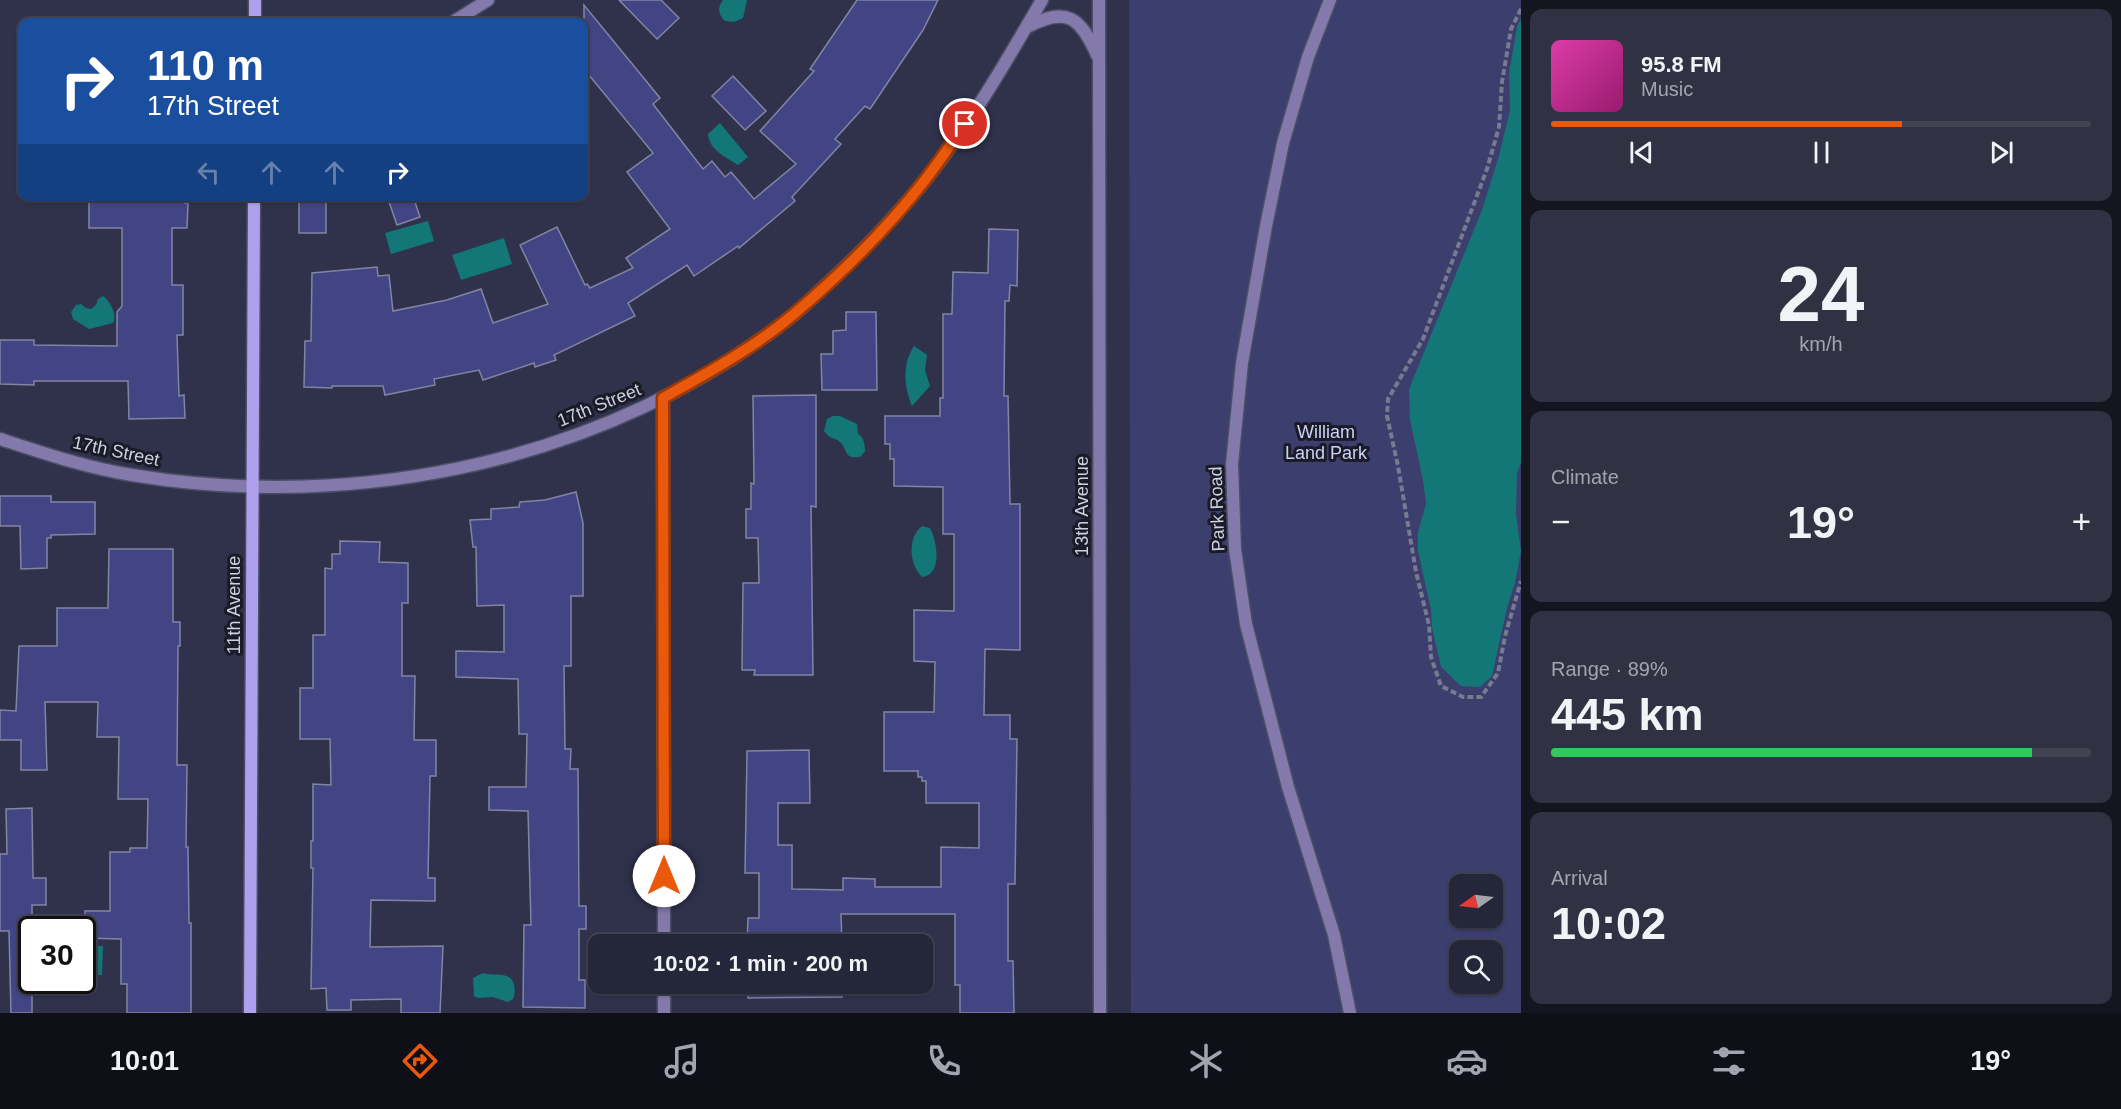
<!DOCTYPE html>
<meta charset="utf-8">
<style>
:root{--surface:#242639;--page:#303244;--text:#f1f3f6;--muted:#a3a5ae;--line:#414353;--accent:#ea580c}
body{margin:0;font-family:Helvetica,sans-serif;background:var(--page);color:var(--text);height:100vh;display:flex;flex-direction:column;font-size:22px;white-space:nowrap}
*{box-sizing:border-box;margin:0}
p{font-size:20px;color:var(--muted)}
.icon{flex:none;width:33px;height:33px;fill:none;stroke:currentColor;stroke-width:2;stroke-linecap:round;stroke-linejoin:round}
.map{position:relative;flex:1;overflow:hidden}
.details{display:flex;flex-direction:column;gap:9px;padding:9px;background:#14151f;width:600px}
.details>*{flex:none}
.hud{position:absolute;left:18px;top:18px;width:570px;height:183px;border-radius:12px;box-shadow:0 2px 4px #0004,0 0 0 2px var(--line);background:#1a4fa0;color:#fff;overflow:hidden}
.needle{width:39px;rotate:256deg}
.buttons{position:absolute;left:1449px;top:874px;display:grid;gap:12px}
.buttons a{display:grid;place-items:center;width:54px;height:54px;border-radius:12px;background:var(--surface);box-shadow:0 2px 4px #0004,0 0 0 2px var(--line);font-size:30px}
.speed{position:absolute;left:18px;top:916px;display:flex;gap:12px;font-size:30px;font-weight:700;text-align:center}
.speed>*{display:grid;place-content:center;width:78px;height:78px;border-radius:50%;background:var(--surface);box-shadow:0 2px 4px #0004,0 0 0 2px var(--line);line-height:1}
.speed .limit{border:3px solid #111;border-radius:9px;background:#fff;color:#111}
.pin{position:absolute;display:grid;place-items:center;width:51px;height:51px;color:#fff;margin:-26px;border:3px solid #fff;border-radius:50%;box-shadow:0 2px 6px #0007}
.me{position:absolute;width:66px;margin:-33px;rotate:0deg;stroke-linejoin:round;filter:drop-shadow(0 0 4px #0008)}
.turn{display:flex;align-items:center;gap:21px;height:126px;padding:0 30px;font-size:27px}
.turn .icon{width:78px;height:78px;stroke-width:2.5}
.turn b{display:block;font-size:42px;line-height:51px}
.lanes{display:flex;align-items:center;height:57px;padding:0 30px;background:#0003;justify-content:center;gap:30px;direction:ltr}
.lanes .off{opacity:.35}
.big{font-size:45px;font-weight:700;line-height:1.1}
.details .widget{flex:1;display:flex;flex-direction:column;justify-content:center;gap:9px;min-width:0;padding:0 21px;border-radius:12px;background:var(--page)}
.details .dial{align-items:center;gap:0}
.dial b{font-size:78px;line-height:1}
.song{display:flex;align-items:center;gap:18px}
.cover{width:72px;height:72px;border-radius:9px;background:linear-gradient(135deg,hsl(320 70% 55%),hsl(320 70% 35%))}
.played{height:6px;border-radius:3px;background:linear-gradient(90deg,var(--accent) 65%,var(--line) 65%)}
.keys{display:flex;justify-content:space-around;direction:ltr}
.heat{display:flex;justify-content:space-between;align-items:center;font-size:33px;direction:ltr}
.charge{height:9px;border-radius:4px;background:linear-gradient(90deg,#34c759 89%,var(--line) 0)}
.trip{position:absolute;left:588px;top:934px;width:345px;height:60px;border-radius:12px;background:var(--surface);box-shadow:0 2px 4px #0004,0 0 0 2px var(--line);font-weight:700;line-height:60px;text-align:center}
.dock{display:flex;height:96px;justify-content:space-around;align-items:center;background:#0e0f17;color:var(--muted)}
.dock .icon{width:42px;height:42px}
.dock .active{color:var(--accent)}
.dock b{font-size:27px;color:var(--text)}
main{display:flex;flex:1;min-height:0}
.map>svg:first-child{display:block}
.green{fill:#3c3e6e;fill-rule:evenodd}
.water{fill:#137677}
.building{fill:#434484;stroke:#8185a4;stroke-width:1.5}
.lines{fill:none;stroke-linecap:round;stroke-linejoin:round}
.street-casing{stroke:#4c4e67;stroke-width:15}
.secondary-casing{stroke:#4c4e67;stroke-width:15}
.path{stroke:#787a90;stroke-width:4;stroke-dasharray:6 3;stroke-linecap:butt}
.street{stroke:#837aab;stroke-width:12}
.secondary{stroke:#afa0ee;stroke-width:12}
.route-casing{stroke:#983908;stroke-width:15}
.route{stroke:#ea580c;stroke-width:10}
.labels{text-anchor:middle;stroke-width:6;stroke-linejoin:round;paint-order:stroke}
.street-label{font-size:18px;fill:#ced0e1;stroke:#1a1b27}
.park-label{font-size:18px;fill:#ccd1f7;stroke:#1a1b27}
</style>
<main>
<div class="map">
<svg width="1521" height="1013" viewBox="0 0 1521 1013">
<rect width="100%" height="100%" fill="#30324c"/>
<!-- green -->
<path class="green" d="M1129,0H1521V1013H1131ZM1460,885H1492V918H1460ZM1460,951H1492V984H1460Z"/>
<!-- water -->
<g class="water">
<path d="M723,0H747L743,18L734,22L725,21C718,14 717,8 723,0Z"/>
<path d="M1521,18V462L1517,474L1516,514L1521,551L1515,583L1507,608L1492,676L1480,687L1461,686L1441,667L1432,628L1431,610L1418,551V532L1426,504L1423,480L1410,420L1409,389L1482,210L1499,156L1510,110L1509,73L1517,27Z"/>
<path d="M720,123L748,157L738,165C726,157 709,150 708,134Z"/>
<path d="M428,221L434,241L391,254L385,233Z"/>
<path d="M504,238L512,264L461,280L452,255Z"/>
<path d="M103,296C110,301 118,315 113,323L89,329L73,319L71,312L76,305L81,304L86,308L91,309L96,305L98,299Z"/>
<path d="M914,346L927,355L925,370L930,386L912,406C904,387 902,364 914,346Z"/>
<path d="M840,416L857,424L858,434C864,438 865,444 865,451L860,457C844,459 848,451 841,443C836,437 830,440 824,431L827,419L833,416Z"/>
<path d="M922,526L930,528C937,541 943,575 922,577C909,564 907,538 922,526Z"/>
<path d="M83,945L103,946L102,975L83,974Z"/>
<path d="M483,973C494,977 509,970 514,984C515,990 515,994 513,999L508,1002L493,997L478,998L474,996L473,978Z"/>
</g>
<!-- building -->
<g class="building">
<path d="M619,0H661L679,18L657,39Z"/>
<path d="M857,0H938L923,30L870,109L865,106L835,139L841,144L792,197L795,201L739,248L738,246L694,276L687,265L628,303L635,316L554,355L556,360L535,367L534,363L483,380L479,370L434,379L435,385L385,395L383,386H332V388L304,387L305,341H311L312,273L377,267L378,276L389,275L393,311L447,300L481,289L493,323L548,304L520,245L557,227L585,285L587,284L590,288L633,268L626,258L670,229L627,172L653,153L584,69V5L660,98L653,104L703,169L712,161L725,177L731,172L754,199L796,164L760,131L814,71L810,69Z"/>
<path d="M733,76L766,111L745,130L712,96Z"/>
<path d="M131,196H184L185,203H188L187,228H172V285H183V335H177L179,396L184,395L185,418L129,419L128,381H34V385L0,384V340H34V345L117,346V312L122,306V228H89V200L131,201Z"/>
<rect x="299" y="196" width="27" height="37"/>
<path d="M387,196H413L420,217L397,225Z"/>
<path d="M989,229L1018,230L1017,286L1010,285L1009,301H1005L1004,396H1008L1010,504H1020V650L985,649L984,715H1010V739H1017L1015,884H1008V961H1013L1014,1013H960V985H955V914H841L842,945H747L748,918H759V873H745L747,751L809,750L810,803H778V845H792V889L843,890V878L875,879V887H941V847L979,848V803H926V781H922V777H918V771H884V712H934L935,662L914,661V610L954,611V534H943V487L894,486V459H890V444H885V416H940V398H943V314H952L953,272L988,273Z"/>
<path d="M846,312H876L877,390H822L821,354H833V331L846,330Z"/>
<path d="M816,395V507L811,506L813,675H754L755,670H742L743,583H759L758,538H746V509H751V483L754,484L753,396Z"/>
<path d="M576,492L583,523V596H571V666H564L565,749H571L570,769H578L579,906H586V929H579V980H585V1008L523,1007L524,925H531L528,811L489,810V787H526L527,734H519L518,679L456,677V651L504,652V605L477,606L476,547H473L470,520L491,519V509L519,507L520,502L545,500Z"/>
<path d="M0,496H51V502H95V534L51,535V538H47V568L21,569L20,526H0Z"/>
<path d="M340,541L380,542L379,562L408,563V603H402V676H415L414,740H436V776H430L428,878H435V901L371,900L370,947L443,946L440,1013H401V999L351,1000V1010H327L326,988L311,989L313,868H311V841H313V784L331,785L330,739H300V688H313V635H325V568L332,569V554H340Z"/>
<path d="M109,549H173V622H180V646H178L177,765H187L186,847H188L189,923H191V1013H127V984H121V939L85,938V911H110V852H130V848H147L148,799H118L119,737H97L98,702H45L47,770H21V740H0V710L16,711L19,646H57V608H108Z"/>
<path d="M32,808L33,878H46V905H32V1013H11L9,931H0V854H7L6,809Z"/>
<path d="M748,984H842V997L748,998Z"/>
</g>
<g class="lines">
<defs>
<g id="street">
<path d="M1099,0L1100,1013"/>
<path d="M1330,0L1308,57L1283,143L1266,226L1242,363L1232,464L1235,549L1246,624L1288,787L1334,935L1350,1013"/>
<path d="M453,22L488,0"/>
<path d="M1027,27C1067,6 1080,17 1097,55"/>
<path d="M663,398L664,945"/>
<path d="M0,439C43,453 87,468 132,475C360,513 609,460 792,316C805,306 817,293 829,282C863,251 894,218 923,183C969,126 1006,62 1042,0"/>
<path d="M664,984V1013"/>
</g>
<g id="secondary">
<path d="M255,0V22"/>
<path d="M250,1013L254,196"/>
</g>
</defs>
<!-- street casing -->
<use href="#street" class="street-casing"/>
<!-- secondary casing -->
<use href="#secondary" class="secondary-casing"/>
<!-- path -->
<path class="path" d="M1521,9L1511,29L1502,82L1499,127L1487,169L1423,339L1388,399L1387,416L1398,466L1416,572L1429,625L1431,657L1441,686L1463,697H1481L1498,673L1505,636L1521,581"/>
<!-- street -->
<use href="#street" class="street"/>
<!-- secondary -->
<use href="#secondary" class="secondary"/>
</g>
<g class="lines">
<defs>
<path id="route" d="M664,876L663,398C708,373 755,347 794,314C841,274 887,229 925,180C939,162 952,143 965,124"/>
</defs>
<!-- route casing -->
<use href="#route" class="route-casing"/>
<!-- route -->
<use href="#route" class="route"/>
</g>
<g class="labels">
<!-- street labels -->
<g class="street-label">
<text transform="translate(599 405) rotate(-22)" y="6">17th Street</text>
<text transform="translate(116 451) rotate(12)" y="6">17th Street</text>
<text transform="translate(1082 506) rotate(-90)" y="6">13th Avenue</text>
<text transform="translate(1217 509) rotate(-92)" y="6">Park Road</text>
<text transform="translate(234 605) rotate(-90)" y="6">11th Avenue</text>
</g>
<!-- park labels -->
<g class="park-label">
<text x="1326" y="438">William<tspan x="1326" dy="21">Land Park</tspan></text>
</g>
</g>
</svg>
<div class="buttons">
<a><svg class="needle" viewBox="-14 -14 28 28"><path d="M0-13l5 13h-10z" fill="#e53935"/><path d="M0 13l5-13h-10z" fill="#a3a5ae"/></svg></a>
<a><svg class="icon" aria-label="search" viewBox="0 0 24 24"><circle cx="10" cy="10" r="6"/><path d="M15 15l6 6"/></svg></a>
</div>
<div class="speed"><div class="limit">30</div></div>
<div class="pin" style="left:965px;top:124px;background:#d93025"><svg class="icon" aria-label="arrive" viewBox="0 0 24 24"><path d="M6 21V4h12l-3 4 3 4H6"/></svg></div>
<svg class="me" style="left:664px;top:876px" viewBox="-20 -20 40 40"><circle r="19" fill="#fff"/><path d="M0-13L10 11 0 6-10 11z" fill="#ea580c"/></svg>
<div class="trip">10:02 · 1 min · 200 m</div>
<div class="hud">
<div class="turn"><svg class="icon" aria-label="right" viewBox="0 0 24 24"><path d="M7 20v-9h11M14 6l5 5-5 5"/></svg><div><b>110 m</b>17th Street</div></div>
<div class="lanes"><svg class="icon off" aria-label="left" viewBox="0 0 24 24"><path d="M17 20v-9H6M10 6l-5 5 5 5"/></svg><svg class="icon off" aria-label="ahead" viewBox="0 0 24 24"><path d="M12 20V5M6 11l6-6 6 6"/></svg><svg class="icon off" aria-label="ahead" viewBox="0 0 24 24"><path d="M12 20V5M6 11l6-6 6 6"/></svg><svg class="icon" aria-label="right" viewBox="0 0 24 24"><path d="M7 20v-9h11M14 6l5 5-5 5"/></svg></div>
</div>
</div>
<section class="details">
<div class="widget">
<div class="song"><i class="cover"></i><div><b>95.8 FM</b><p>Music</p></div></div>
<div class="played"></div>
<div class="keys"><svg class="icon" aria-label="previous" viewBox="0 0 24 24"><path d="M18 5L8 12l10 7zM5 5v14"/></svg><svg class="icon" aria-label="pause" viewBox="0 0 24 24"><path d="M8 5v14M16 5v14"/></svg><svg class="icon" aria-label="next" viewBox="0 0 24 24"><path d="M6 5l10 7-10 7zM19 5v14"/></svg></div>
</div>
<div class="widget dial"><b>24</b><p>km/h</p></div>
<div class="widget"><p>Climate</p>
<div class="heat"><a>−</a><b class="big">19°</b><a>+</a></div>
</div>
<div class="widget"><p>Range · 89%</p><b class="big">445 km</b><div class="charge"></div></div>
<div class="widget"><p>Arrival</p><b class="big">10:02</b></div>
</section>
</main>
<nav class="dock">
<b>10:01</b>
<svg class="icon active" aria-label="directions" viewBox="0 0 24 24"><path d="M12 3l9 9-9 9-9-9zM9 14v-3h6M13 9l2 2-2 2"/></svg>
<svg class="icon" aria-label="music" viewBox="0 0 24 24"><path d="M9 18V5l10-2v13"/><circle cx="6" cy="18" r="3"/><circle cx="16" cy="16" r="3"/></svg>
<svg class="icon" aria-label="phone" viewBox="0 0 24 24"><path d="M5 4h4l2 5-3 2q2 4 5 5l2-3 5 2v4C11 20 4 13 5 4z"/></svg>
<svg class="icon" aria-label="climate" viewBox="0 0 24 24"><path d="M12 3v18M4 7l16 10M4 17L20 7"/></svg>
<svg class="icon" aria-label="car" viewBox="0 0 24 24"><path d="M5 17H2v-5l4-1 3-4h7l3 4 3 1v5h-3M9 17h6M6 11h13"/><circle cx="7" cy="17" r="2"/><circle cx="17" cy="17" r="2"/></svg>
<svg class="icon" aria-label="filters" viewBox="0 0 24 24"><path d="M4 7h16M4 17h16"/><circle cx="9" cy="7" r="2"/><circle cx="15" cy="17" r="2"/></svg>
<b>19°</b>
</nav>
